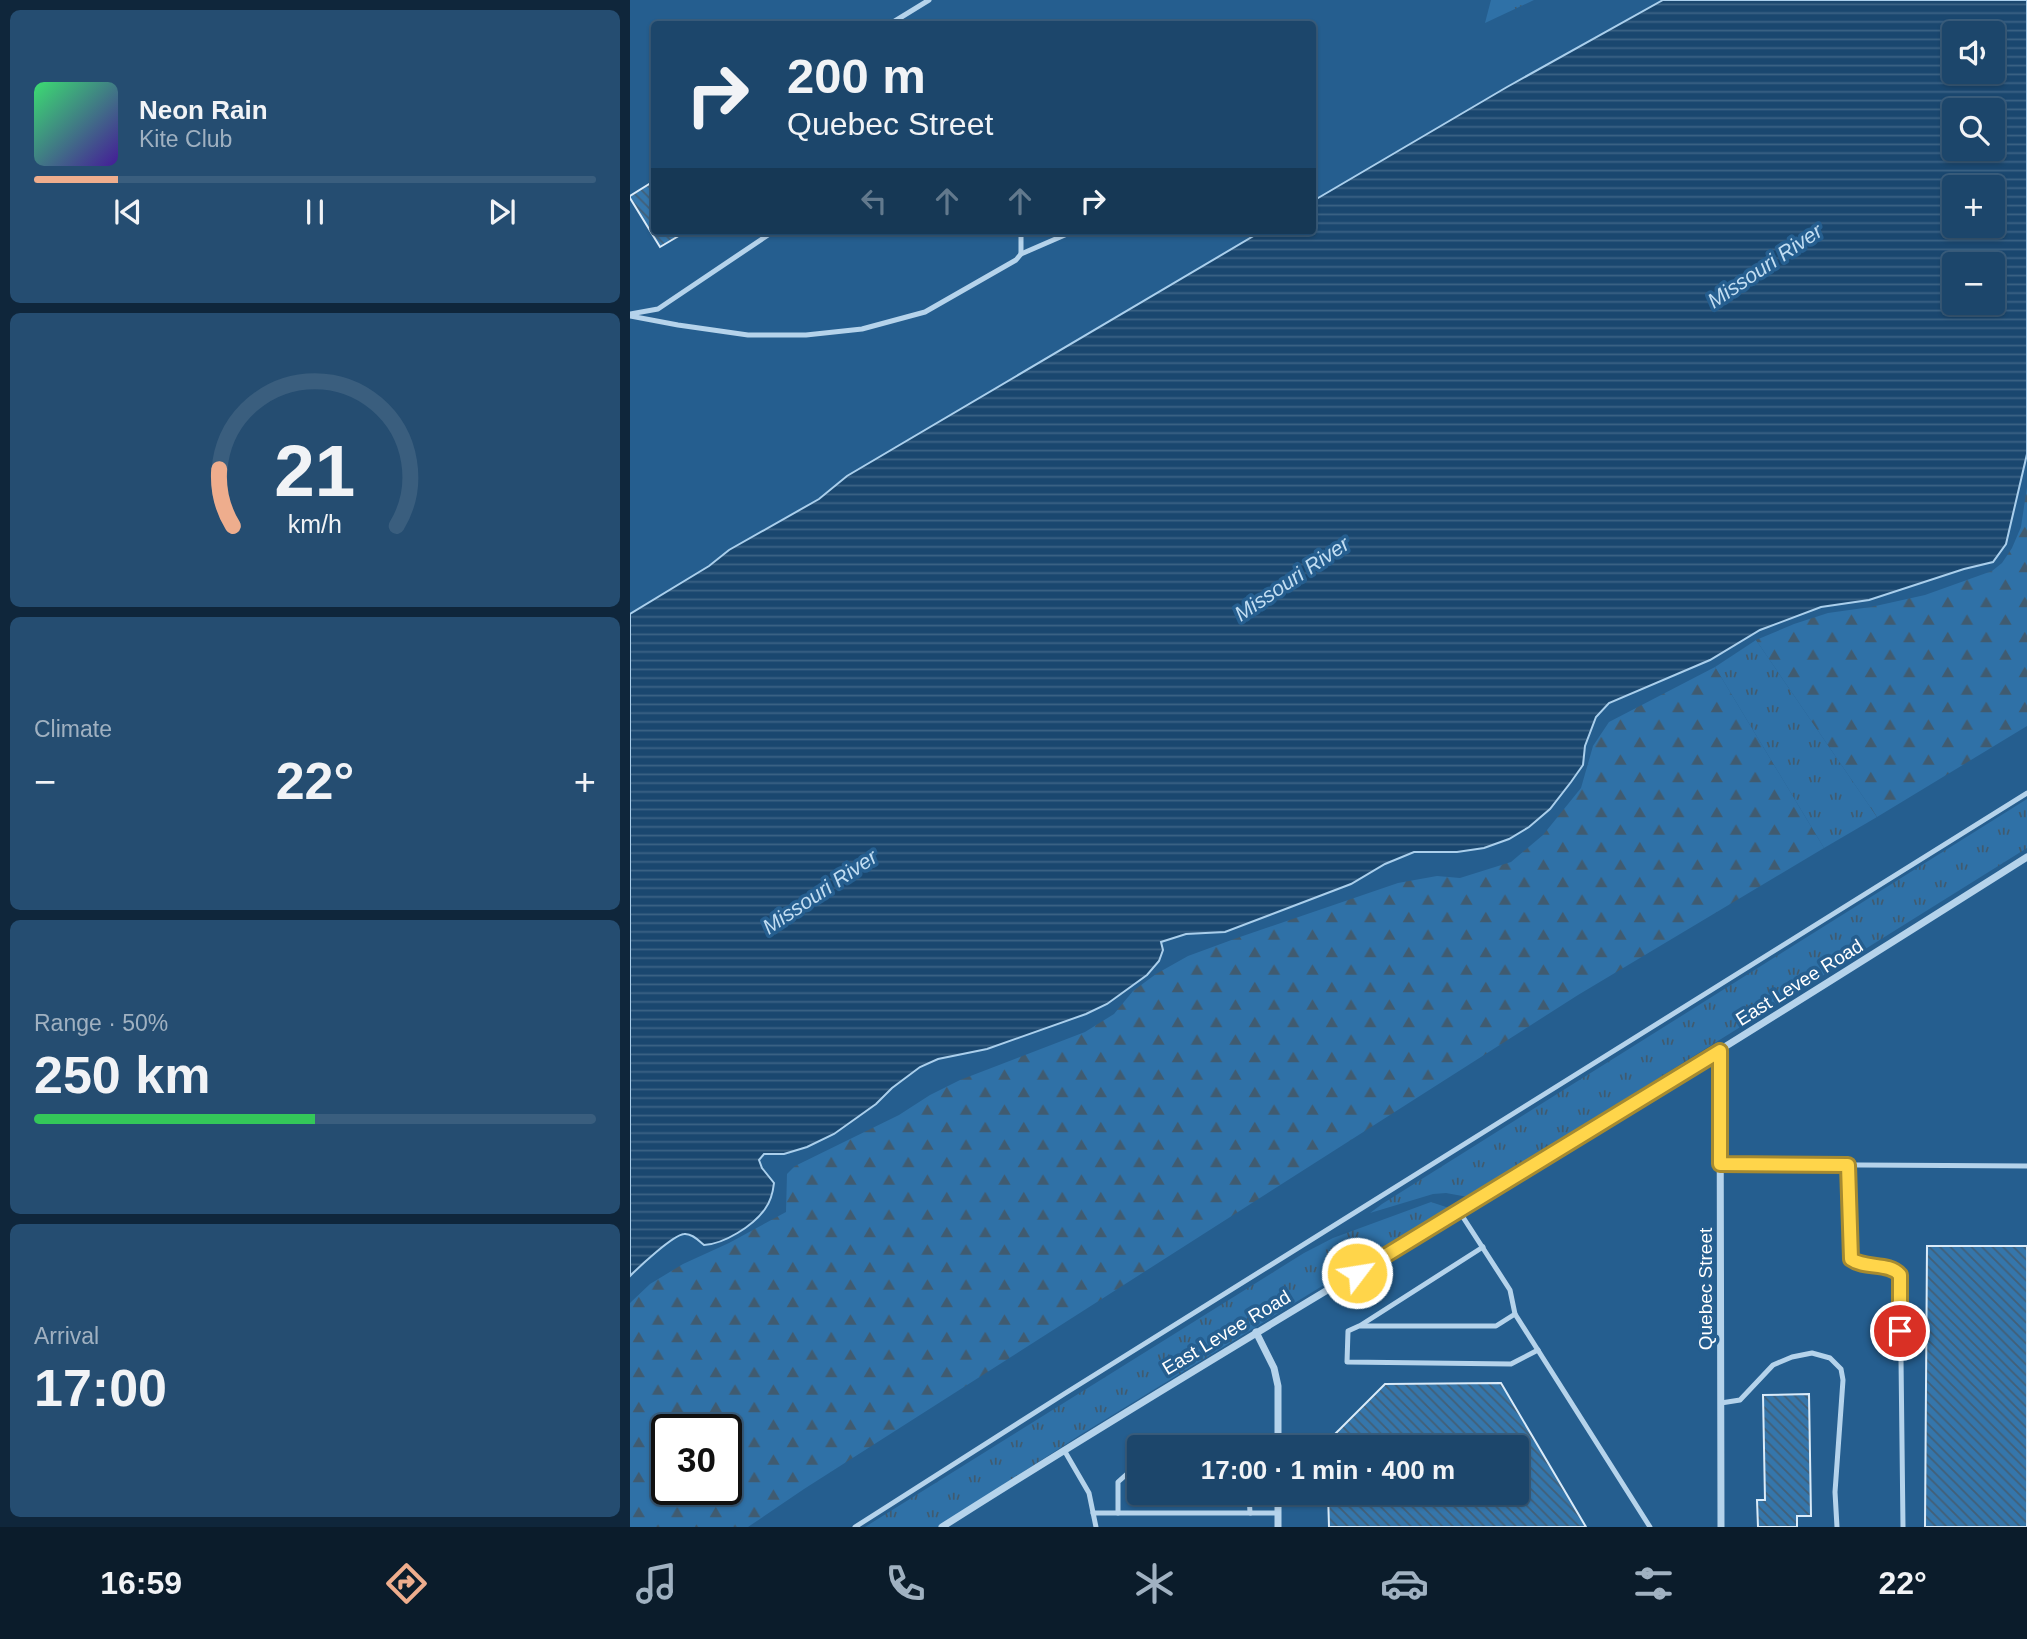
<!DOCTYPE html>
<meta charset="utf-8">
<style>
:root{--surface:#1c466b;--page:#254d71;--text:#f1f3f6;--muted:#a0b1c1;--line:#3a5e7e;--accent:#eead8d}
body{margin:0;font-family:Arial,sans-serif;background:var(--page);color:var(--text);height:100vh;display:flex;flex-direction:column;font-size:26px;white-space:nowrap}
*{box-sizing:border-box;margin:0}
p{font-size:23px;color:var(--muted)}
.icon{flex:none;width:38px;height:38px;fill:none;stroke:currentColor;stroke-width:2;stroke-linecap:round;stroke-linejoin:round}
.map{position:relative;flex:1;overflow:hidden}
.side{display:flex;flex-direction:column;gap:10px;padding:10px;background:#0f263b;width:630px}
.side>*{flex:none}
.hud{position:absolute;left:21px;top:21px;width:665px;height:214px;border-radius:7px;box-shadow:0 2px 5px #0004,0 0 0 2px var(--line);background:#1c466b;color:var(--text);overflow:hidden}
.buttons{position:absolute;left:1312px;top:21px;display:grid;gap:14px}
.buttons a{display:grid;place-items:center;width:63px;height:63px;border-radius:7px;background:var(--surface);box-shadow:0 2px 5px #0004,0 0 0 2px var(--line);font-size:35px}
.speed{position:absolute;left:21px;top:1414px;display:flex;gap:14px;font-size:35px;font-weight:700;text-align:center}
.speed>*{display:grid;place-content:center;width:91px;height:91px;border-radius:50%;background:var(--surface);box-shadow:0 2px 5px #0004,0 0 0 2px var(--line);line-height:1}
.speed .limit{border:4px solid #111;border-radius:10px;background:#fff;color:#111}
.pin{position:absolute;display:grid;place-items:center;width:60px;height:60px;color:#fff;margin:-30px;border:4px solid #fff;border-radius:50%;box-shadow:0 2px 7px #0007}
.me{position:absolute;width:77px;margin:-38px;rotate:59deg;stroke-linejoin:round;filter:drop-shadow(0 0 5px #0008)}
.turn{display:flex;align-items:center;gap:24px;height:147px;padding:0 21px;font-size:32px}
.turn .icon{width:91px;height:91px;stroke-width:2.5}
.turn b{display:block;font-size:49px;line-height:60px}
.lanes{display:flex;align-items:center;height:66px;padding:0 21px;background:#0003;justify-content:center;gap:35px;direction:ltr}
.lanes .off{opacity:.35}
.big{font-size:52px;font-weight:700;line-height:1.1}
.side .widget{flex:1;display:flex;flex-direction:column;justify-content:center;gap:10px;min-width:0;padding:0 24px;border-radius:10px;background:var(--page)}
.side .dial{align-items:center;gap:0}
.dial svg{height:182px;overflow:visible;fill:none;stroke:var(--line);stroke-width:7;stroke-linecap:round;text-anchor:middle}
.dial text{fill:var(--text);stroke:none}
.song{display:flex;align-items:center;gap:21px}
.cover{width:84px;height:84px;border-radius:10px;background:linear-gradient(135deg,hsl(140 70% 55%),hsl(260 70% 35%))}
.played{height:7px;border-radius:4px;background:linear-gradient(90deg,var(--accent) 15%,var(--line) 15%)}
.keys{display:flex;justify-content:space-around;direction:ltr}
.heat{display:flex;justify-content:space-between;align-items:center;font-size:38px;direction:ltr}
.charge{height:10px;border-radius:5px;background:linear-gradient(90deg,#34c759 50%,var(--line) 0)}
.trip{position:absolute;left:497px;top:1435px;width:402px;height:70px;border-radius:7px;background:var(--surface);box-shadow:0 2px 5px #0004,0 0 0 2px var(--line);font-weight:700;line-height:70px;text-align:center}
.menu{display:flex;height:112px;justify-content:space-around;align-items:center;background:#0b1c2b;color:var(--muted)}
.menu .icon{width:49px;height:49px}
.menu .active{color:var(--accent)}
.menu b{font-size:32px;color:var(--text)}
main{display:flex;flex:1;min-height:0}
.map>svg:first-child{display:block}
.grass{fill:url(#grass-tufts)}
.forest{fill:url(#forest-firs);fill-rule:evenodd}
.water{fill:url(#water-rules);stroke:#aacfec;stroke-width:2;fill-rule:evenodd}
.building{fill:url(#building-back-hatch);stroke:#daebf9;stroke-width:2}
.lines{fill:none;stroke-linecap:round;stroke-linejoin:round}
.lane{stroke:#b5d3eb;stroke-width:5}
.street{stroke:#b5d3eb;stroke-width:7}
.route-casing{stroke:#a68a30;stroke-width:18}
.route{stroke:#ffd54a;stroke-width:12}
.labels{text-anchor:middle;stroke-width:7;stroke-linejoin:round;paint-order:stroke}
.street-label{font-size:19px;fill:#fff;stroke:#255e8f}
.water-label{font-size:21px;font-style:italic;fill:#c1ddf2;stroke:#255e8f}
</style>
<main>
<section class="side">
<div class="widget">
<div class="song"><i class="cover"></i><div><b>Neon Rain</b><p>Kite Club</p></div></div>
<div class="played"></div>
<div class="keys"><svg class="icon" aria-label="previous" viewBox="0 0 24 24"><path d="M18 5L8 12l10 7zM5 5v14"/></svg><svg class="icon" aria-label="pause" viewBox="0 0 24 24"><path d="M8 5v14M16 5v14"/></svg><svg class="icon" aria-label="next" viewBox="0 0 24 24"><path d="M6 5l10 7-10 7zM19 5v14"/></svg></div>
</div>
<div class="widget dial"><svg viewBox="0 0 100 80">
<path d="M14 69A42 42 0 1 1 86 69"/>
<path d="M14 69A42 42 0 0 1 8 44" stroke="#eead8d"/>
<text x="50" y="56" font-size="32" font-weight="700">21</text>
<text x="50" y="72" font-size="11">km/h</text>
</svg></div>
<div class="widget"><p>Climate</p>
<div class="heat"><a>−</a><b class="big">22°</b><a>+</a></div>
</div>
<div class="widget"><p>Range · 50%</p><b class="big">250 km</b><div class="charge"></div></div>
<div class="widget"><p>Arrival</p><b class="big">17:00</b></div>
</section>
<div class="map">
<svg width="1397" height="1527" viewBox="0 0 1397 1527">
<defs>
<pattern id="grass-tufts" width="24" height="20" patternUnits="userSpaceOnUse" patternTransform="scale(1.75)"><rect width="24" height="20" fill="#2f71a7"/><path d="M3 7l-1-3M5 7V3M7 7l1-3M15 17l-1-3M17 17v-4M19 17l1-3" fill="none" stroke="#405b70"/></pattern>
<pattern id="forest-firs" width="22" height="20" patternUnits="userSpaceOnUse" patternTransform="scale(1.75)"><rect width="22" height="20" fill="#2f71a7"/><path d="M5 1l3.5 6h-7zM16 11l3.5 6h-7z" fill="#405b70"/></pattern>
<pattern id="water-rules" width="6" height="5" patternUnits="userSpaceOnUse" patternTransform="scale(1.75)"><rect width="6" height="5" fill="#1a476f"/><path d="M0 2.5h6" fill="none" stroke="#3c6385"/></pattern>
<pattern id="building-back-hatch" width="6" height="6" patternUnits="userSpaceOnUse" patternTransform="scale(1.75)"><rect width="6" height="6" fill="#3576ab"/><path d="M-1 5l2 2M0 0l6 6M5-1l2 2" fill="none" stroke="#425f77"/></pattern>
</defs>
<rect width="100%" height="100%" fill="#255e8f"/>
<!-- grass -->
<g class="grass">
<path d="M861,0H904L855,23Z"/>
<path d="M1126,640L1247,817L1194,848L1085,667Z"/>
<path d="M1397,799V848L838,1197L816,1193L803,1194L740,1213L752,1204Z"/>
<path d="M801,1202L819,1208L450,1435L308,1527H235L674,1253L703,1238Z"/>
</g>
<!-- forest -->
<g class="forest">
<path d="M1397,487V726L1247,817L1126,640L1164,624L1198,613L1241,607L1295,595L1362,571L1372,563L1382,548L1391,527Z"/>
<path d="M1085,667L1194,848L948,995L174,1489L118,1527H0V1303L20,1284L53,1264L99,1243L156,1212L157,1174L165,1166L269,1115L300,1095L330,1080L455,1032L484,1014L503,991L526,974L558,956L607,938L768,883L807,876L830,878L881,862L913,835L951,788L963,746L979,722ZM37,1430H96V1489H37Z"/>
</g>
<!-- water -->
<path class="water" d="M1033,0H1397V454L1376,544L1363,562L1334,569L1239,600L1191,607L1130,630L1080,660L979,703L966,717L955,746L953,765L941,782L920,809L899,827L879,839L854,848L827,852H784L755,864L721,884L595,932L556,934L531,942L533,950L529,961L517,975L477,1004L456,1014L357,1049L308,1059L290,1067L262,1088L246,1104L204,1134L177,1147L154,1154H134L129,1160L132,1168L144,1183C143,1192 141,1201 135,1209C123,1226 94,1244 74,1245C69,1241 62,1233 54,1234C43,1235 9,1267 0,1276V614L79,566L99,550L189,499L217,476L632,231H682L683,201L877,87ZM1325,33H1363V72H1325ZM1325,110H1363V149H1325ZM1325,187H1363V226H1325ZM1325,264H1363V303H1325Z"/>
<!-- building -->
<g class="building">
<path d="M24,181V231H57L30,247L0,198V196Z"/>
<path d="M1297,1246H1397V1527H1295Z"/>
<path d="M871,1383L956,1527H699L698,1493H887V1447H692L755,1384Z"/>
<path d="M1179,1394L1181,1516H1167V1527H1128L1127,1500H1135L1133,1395Z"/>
</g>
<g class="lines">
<!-- lane -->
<g class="lane">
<path d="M260,24L299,0"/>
<path d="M391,254L444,231"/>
<path d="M0,314L28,309L144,231"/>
<path d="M0,316L48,325L118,335H176L232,329L295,312L386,260L391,254V231"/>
<path d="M1090,1164L1397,1166"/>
<path d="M1218,1165L1221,1259C1235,1269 1259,1262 1270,1275L1273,1527"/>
<path d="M829,1211L880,1290L885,1314L1020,1527"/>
<path d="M885,1314L866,1326H729L718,1331L717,1362L881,1364L908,1350"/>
<path d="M731,1325L853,1247"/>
<path d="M1091,1403L1110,1400L1143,1365L1162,1357L1182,1353L1200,1358L1211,1369L1213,1380L1205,1492L1207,1527"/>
<path d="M434,1450L459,1493L466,1527"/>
<path d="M619,1493L620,1513"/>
<path d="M463,1513H648"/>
<path d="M488,1513V1482L498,1473H509"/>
<path d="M225,1527L434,1394L1397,793"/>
</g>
<!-- street -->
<g class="street">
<path d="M1090,1051L1091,1527"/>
<path d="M626,1332L644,1368L648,1386V1447"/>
<path d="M648,1493V1527"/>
<path d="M312,1527C456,1435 603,1347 749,1259C967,1128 1182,993 1397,857"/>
</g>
</g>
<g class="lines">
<defs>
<path id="route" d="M727,1273L1090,1051V1164L1218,1165L1221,1259C1235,1269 1259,1262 1270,1275V1331"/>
</defs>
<!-- route casing -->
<use href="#route" class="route-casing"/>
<!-- route -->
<use href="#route" class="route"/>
</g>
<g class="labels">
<!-- street labels -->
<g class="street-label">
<text transform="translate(1169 982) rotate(-32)" y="7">East Levee Road</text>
<text transform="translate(1075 1289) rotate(-90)" y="7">Quebec Street</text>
<text transform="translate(596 1332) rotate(-31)" y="7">East Levee Road</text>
</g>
<!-- water labels -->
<g class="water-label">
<text transform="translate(1135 266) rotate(-34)" y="7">Missouri River</text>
<text transform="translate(662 579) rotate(-34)" y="7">Missouri River</text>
<text transform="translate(190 892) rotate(-34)" y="7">Missouri River</text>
</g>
</g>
</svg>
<div class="buttons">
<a><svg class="icon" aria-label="sound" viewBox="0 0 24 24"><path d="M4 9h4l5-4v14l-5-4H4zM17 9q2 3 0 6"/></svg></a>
<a><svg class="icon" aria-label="search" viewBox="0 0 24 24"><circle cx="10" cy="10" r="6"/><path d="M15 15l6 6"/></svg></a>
<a>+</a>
<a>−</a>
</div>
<div class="speed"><div class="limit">30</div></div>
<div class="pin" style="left:1270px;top:1331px;background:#d93025"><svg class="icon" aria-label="arrive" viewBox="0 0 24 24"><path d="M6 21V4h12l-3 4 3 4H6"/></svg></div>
<svg class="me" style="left:727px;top:1273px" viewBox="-20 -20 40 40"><circle r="17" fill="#ffd54a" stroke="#fff" stroke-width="3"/><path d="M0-11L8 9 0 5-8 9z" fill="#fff"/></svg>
<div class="trip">17:00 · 1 min · 400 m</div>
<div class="hud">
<div class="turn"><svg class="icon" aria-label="right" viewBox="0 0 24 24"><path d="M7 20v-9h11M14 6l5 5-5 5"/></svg><div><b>200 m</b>Quebec Street</div></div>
<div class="lanes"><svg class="icon off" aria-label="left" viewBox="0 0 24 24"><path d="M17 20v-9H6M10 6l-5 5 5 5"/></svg><svg class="icon off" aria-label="ahead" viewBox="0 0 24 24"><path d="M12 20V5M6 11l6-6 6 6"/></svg><svg class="icon off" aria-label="ahead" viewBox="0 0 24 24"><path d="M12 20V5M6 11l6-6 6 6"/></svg><svg class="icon" aria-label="right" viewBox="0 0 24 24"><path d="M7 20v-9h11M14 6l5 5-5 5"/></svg></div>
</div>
</div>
</main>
<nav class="menu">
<b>16:59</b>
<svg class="icon active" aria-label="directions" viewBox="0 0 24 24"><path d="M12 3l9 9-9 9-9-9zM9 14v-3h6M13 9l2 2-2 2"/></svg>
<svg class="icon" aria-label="music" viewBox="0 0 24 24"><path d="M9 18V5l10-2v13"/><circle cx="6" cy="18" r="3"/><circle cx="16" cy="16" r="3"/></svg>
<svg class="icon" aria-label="phone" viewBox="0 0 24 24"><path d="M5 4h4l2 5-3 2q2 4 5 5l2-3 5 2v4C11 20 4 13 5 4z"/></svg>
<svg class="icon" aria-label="climate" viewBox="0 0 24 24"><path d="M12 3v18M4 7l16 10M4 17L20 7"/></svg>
<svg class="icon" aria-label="car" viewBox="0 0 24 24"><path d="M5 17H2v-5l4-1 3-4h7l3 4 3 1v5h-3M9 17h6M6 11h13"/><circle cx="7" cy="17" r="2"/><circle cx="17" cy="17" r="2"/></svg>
<svg class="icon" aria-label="filters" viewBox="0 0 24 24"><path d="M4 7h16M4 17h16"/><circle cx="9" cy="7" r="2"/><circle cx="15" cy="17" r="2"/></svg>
<b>22°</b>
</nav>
